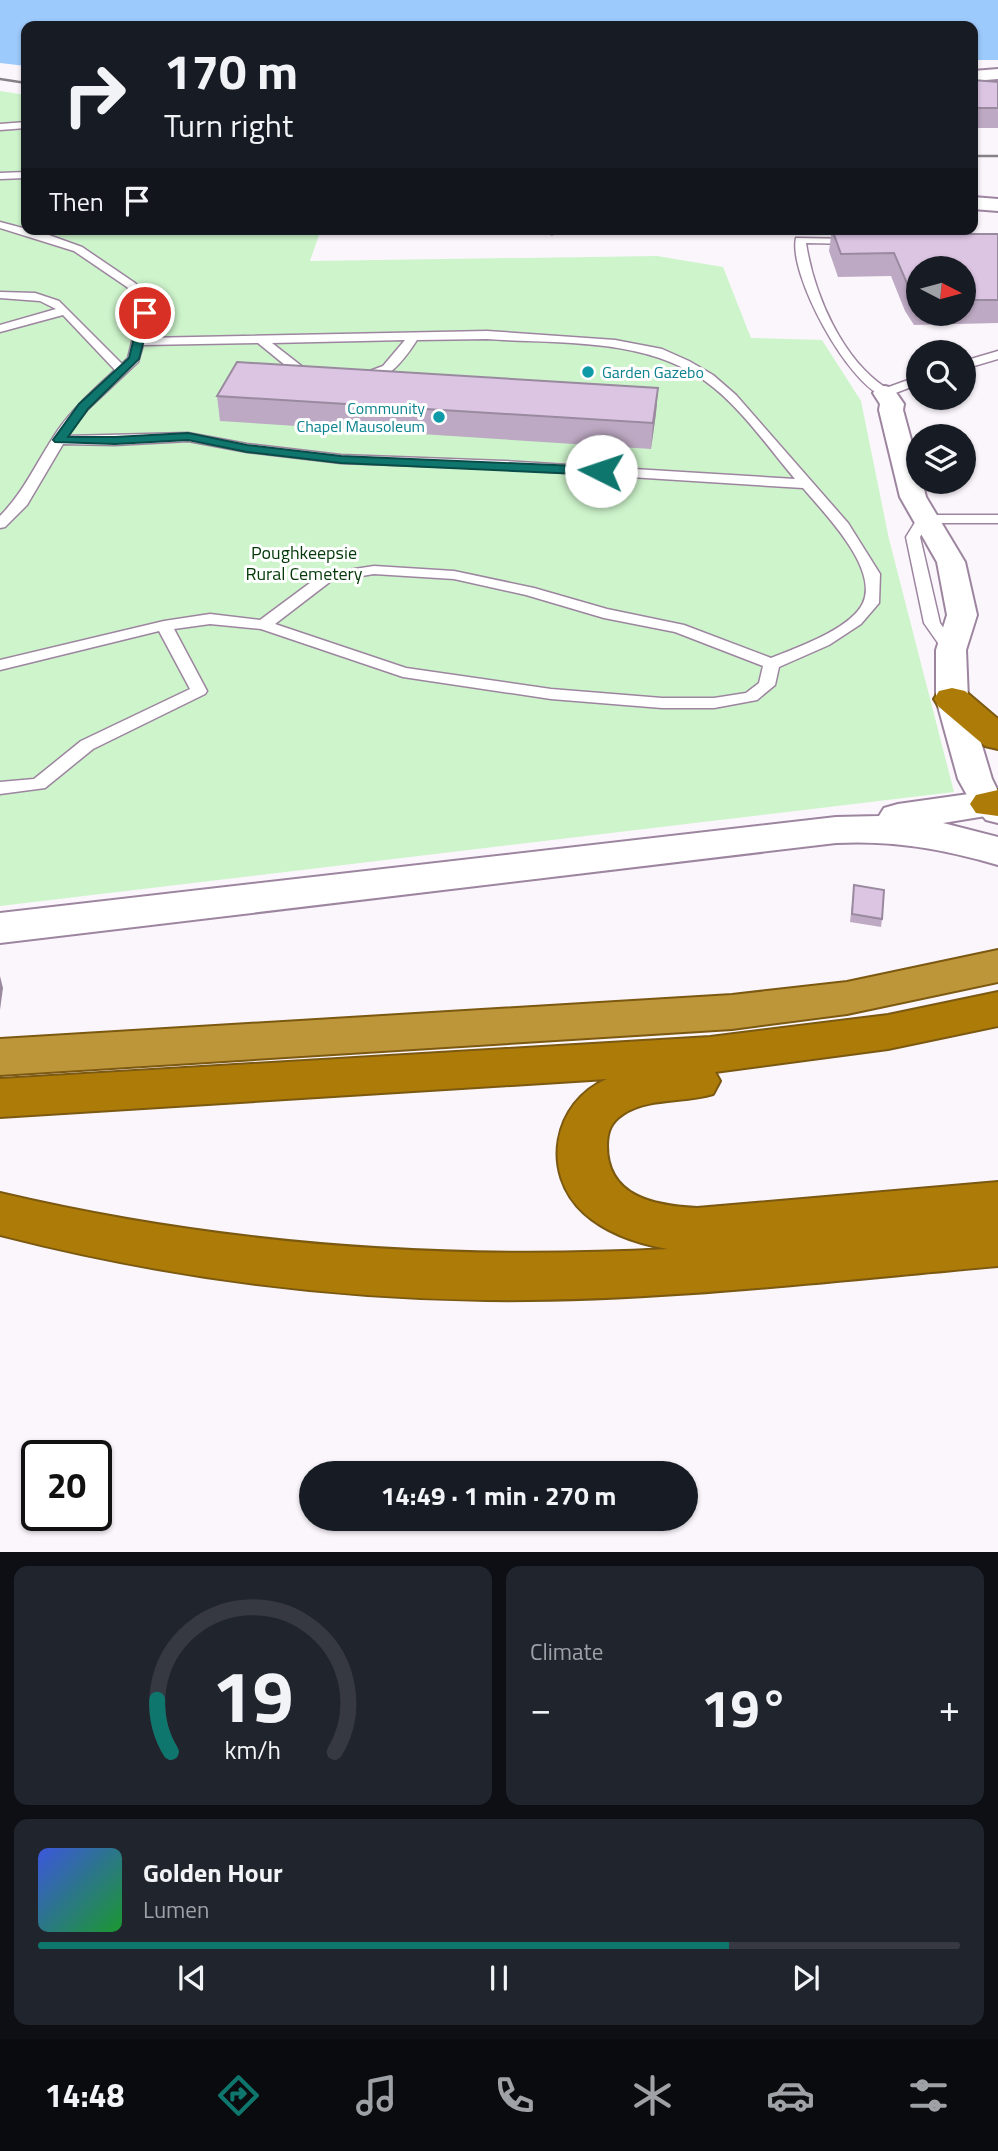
<!DOCTYPE html>
<meta charset="utf-8">
<style>
:root{--surface:#171b24;--page:#20242c;--text:#f1f3f6;--muted:#9ea1a6;--line:#363941;--accent:#0f766e}
body{margin:0;font-family:"Titillium Web",sans-serif;background:var(--page);color:var(--text);height:100vh;display:flex;flex-direction:column;font-size:26px;white-space:nowrap}
*{box-sizing:border-box;margin:0}
p{font-size:23px;color:var(--muted)}
.icon{flex:none;width:38px;height:38px;fill:none;stroke:currentColor;stroke-width:2;stroke-linecap:round;stroke-linejoin:round}
.map{position:relative;height:1552px;overflow:hidden}
.sheet{display:flex;flex-direction:column;gap:14px;padding:14px;background:#0d0f14;flex:1}
.sheet>*{flex:none}
.top-card{position:absolute;left:21px;top:21px;width:957px;height:214px;border-radius:14px;box-shadow:0 2px 5px #0004;background:#171b24;color:var(--text);overflow:hidden}
.needle{width:46px;rotate:96deg}
.buttons{position:absolute;left:906px;top:256px;display:grid;gap:14px}
.buttons a{display:grid;place-items:center;width:70px;height:70px;border-radius:50%;background:var(--surface);box-shadow:0 2px 5px #0004;font-size:35px}
.speed{position:absolute;left:21px;top:1440px;display:flex;gap:14px;font-size:35px;font-weight:700;text-align:center}
.speed>*{display:grid;place-content:center;width:91px;height:91px;border-radius:50%;background:var(--surface);box-shadow:0 2px 5px #0004;line-height:1}
.speed .limit{border:4px solid #111;border-radius:10px;background:#fff;color:#111}
.pin{position:absolute;display:grid;place-items:center;width:60px;height:60px;color:#fff;margin:-30px;border:4px solid #fff;border-radius:50%;box-shadow:0 2px 7px #0007}
.me{position:absolute;width:77px;margin:-38px;rotate:274deg;stroke-linejoin:round;filter:drop-shadow(0 0 5px #0008)}
.turn{display:flex;align-items:center;gap:24px;height:147px;padding:0 28px;font-size:32px}
.turn .icon{width:91px;height:91px;stroke-width:2.5}
.turn b{display:block;font-size:49px;line-height:60px}
.then{display:flex;align-items:center;height:66px;padding:0 28px;background:#0003;gap:14px;font-size:26px}
.big{font-size:52px;font-weight:700;line-height:1.1}
.sheet .widget{flex:1;display:flex;flex-direction:column;justify-content:center;gap:10px;min-width:0;padding:0 24px;border-radius:14px;background:var(--page)}
.sheet .dial{align-items:center;gap:0}
.dial svg{height:182px;overflow:visible;fill:none;stroke:var(--line);stroke-width:7;stroke-linecap:round;text-anchor:middle}
.dial text{fill:var(--text);stroke:none}
.song{display:flex;align-items:center;gap:21px}
.cover{width:84px;height:84px;border-radius:10px;background:linear-gradient(135deg,hsl(230 70% 55%),hsl(130 70% 35%))}
.played{height:7px;border-radius:4px;background:linear-gradient(90deg,var(--accent) 75%,var(--line) 75%)}
.keys{display:flex;justify-content:space-around;direction:ltr}
.heat{display:flex;justify-content:space-between;align-items:center;font-size:38px;direction:ltr}
.sheet .tiles{flex:1;display:grid;gap:14px;grid-template-columns:1fr 1fr}
.widget:last-child{grid-column:span 2}
.trip{position:absolute;left:299px;top:1461px;width:399px;height:70px;border-radius:35px;background:var(--surface);box-shadow:0 2px 5px #0004;font-weight:700;line-height:70px;text-align:center}
.menu{display:flex;height:112px;justify-content:space-around;align-items:center;background:#090b0e;color:var(--muted)}
.menu .icon{width:49px;height:49px}
.menu .current{color:var(--accent)}
.menu b{font-size:32px;color:var(--text)}
.map>svg:first-child{display:block}
.green{fill:#cdf4cb}
.water{fill:#9dcafc}
.lines{fill:none;stroke-linecap:round;stroke-linejoin:round}
.service-casing{stroke:#9d85a0;stroke-width:3}
.minor-casing{stroke:#9d85a0;stroke-width:4}
.tertiary-casing{stroke:#9d85a0;stroke-width:4}
.trunk-casing{stroke:#7c5911;stroke-width:4}
.motorway-casing{stroke:#7c5911;stroke-width:4}
.service{fill:#fff;fill-rule:evenodd}
.minor{fill:#fff;fill-rule:evenodd}
.tertiary{fill:#fff;fill-rule:evenodd}
.trunk{fill:#be963a;fill-rule:evenodd}
.motorway{fill:#ad7c08;fill-rule:evenodd}
.rail{stroke:#878088;stroke-width:2.5}
.wall{fill:#bda9c3;fill-rule:evenodd}
.shaded-wall{fill:#9a8a9f}
.building{fill:#dcc5e3;stroke:#9a8a9f;stroke-width:2}
.route{fill:#0f766e;stroke:#0a4d48;stroke-width:2}
.culture-dot{fill:#0f9aa8;stroke:#fff;stroke-width:2.5}
.labels{text-anchor:middle;stroke-width:6;stroke-linejoin:round;paint-order:stroke}
.far-culture-label{font-size:16px;fill:#0d838f;stroke:#fff;text-anchor:start}
.park-label{font-size:18px;fill:#053909;stroke:#fff}
</style>
<div class="map">
<svg width="998" height="1553" viewBox="0 0 998 1553">
<rect width="100%" height="100%" fill="#fbf6fc"/>
<!-- green -->
<path class="green" d="M0,91L26,95V229H321L310,261L657,256L723,267L751,338L822,340L861,401L889,539L954,792L0,906Z"/>
<!-- water -->
<path class="water" d="M0,0H998V60H973V26H26V66L0,63Z"/>
<g class="lines">
<defs>
<g id="service">
<path d="M26,122V128L0,130V124Z"/>
<path d="M26,172V178L0,179V173Z"/>
<path d="M0,222L34,231L44,229L46,234L82,247L135,283L149,298L151,313L145,338L487,331L615,340L662,349L689,361L713,375L736,395L848,523L880,574L879,603L861,624L829,645L779,667L775,685L757,700L714,708H662L551,699L403,677L261,629L210,624L174,629L207,691L205,694L93,749L45,788L0,794V782L34,779L81,741L190,689L159,631L0,670V660L164,621L210,614L260,620L322,574L374,566L454,571L534,588L607,609L684,625L771,658C796,648 851,629 863,603C879,568 824,513 803,488L504,469L341,463L247,452L188,441L115,445L63,444L27,505L5,527L0,528V516C25,491 38,459 58,430C74,407 95,389 115,370L63,315L0,332V325L56,309L40,301L0,298V292L35,293L59,301L122,364L128,358L139,313L137,299L127,287L74,251L0,228ZM487,339C558,344 644,337 705,381C740,406 767,446 795,479L504,461L341,455L247,444L188,433L67,436L87,410L138,362L143,345L258,343L296,374L315,378L321,374L319,371L304,368L272,343L405,340L383,366L359,375V381C386,385 404,360 417,340ZM374,574L454,579L526,595L604,618L675,632L763,666L759,683L746,693L714,698H662L551,689L406,668L275,624L331,581Z"/>
<path d="M548,229H558L552,234L548,233Z"/>
<path d="M796,238L857,239L858,241L853,244L806,243C814,295 842,359 886,388L919,376V384L885,397C848,385 788,274 796,238Z"/>
<path d="M998,351V359L964,369V361Z"/>
<path d="M924,515H998V523H928L920,537L940,623L959,650L951,655L945,653L924,623L906,537L919,516Z"/>
</g>
<g id="minor">
<path d="M998,69V79L973,81V71Z"/>
<path d="M973,197L998,199V211L973,209Z"/>
<path d="M885,386L893,388L904,404L903,410L919,469V481H922L926,497L965,562L977,615L966,650L968,699L992,779L998,791V823L986,820L972,804L958,779L936,699V650L947,615L937,562L900,497L879,410L880,404L873,393L877,388Z"/>
</g>
<path id="tertiary" d="M990,791L998,794V814L943,823L998,837V865C943,849 893,840 836,843L0,943V913L836,817L879,816L884,808L898,804Z"/>
<path id="trunk" d="M998,950V982L847,1014L732,1029L0,1075V1039L732,995L847,982Z"/>
<g id="motorway">
<path d="M952,688L965,691L998,719V749L985,746L939,707L934,699L939,691Z"/>
<path d="M998,790V816L976,813L970,804L976,795Z"/>
<path d="M998,992V1026L888,1049L715,1072L720,1081L713,1094C684,1103 649,1097 623,1114C611,1122 607,1131 607,1146C607,1197 655,1206 697,1208L998,1182V1266C828,1281 657,1302 486,1300C322,1298 160,1276 0,1235V1193C220,1245 442,1261 668,1249C639,1244 606,1233 584,1213C540,1173 553,1102 607,1079L0,1117V1079L710,1037L888,1015Z"/>
</g>
</defs>
<!-- service casing -->
<use href="#service" class="service-casing"/>
<!-- minor casing -->
<use href="#minor" class="minor-casing"/>
<!-- tertiary casing -->
<use href="#tertiary" class="tertiary-casing"/>
<!-- trunk casing -->
<use href="#trunk" class="trunk-casing"/>
<!-- motorway casing -->
<use href="#motorway" class="motorway-casing"/>
<!-- service -->
<use href="#service" class="service"/>
<!-- minor -->
<use href="#minor" class="minor"/>
<!-- tertiary -->
<use href="#tertiary" class="tertiary"/>
<!-- trunk -->
<use href="#trunk" class="trunk"/>
<!-- motorway -->
<use href="#motorway" class="motorway"/>
<!-- rail -->
<g class="rail">
<path d="M0,79L26,83"/>
<path d="M973,156H998"/>
</g>
</g>
<!-- wall -->
<g class="wall">
<path d="M973,80L998,82V128H973Z"/>
<path d="M832,229L930,234H998V323L914,325L905,311L891,276L838,277L829,251ZM919,268H964V313H919Z"/>
<path d="M658,388L656,413L651,449L220,421L217,396Z"/>
<path d="M854,885L882,919L881,927L850,922Z"/>
</g>
<!-- shaded-wall -->
<g class="shaded-wall">
<path d="M658,388L656,413L651,449L653,423Z"/>
<path d="M0,976L3,988L0,1010Z"/>
</g>
<!-- building -->
<g class="building">
<path d="M973,80L998,82V108H973Z"/>
<path d="M832,229H927L930,234H998V300H964V268H919L918,301L909,288L894,253L841,254Z"/>
<path d="M237,362L658,388L653,423L217,396Z"/>
<path d="M854,885L884,890L882,919L852,914Z"/>
</g>
<!-- route -->
<path class="route" d="M145,310L151,313L139,359L88,409L68,437H115L188,433L247,445L341,456L601,467L607,471L601,475L341,463L247,452L188,440L115,444L55,442L53,440L79,404L129,358L140,313Z"/>
<!-- markers -->
<g class="culture-dot">
<circle cx="588" cy="372" r="7"/>
<circle cx="439" cy="417" r="7"/>
</g>
<g class="labels">
<!-- far-culture labels -->
<g class="far-culture-label">
<text x="602" y="378">Garden Gazebo</text>
<text x="425" y="414" text-anchor="end">Community<tspan x="425" dy="18">Chapel Mausoleum</tspan></text>
</g>
<!-- park labels -->
<g class="park-label">
<text x="304" y="559">Poughkeepsie<tspan x="304" dy="21">Rural Cemetery</tspan></text>
</g>
</g>
</svg>
<div class="buttons">
<a><svg class="needle" viewBox="-14 -14 28 28"><path d="M0-13l5 13h-10z" fill="#e53935"/><path d="M0 13l5-13h-10z" fill="#9ea1a6"/></svg></a>
<a><svg class="icon" aria-label="search" viewBox="0 0 24 24"><circle cx="10" cy="10" r="6"/><path d="M15 15l6 6"/></svg></a>
<a><svg class="icon" aria-label="layers" viewBox="0 0 24 24"><path d="M12 4l9 5-9 5-9-5zM3 14l9 5 9-5"/></svg></a>
</div>
<div class="speed"><div class="limit">20</div></div>
<div class="pin" style="left:145px;top:313px;background:#d93025"><svg class="icon" aria-label="arrive" viewBox="0 0 24 24"><path d="M6 21V4h12l-3 4 3 4H6"/></svg></div>
<svg class="me" style="left:601px;top:471px" viewBox="-20 -20 40 40"><circle r="19" fill="#fff"/><path d="M0-13L10 11 0 6-10 11z" fill="#0f766e"/></svg>
<div class="trip">14:49 · 1 min · 270 m</div>
<div class="top-card">
<div class="turn"><svg class="icon" aria-label="right" viewBox="0 0 24 24"><path d="M7 20v-9h11M14 6l5 5-5 5"/></svg><div><b>170 m</b>Turn right</div></div>
<div class="then">Then<svg class="icon" aria-label="arrive" viewBox="0 0 24 24"><path d="M6 21V4h12l-3 4 3 4H6"/></svg></div>
</div>
</div>
<section class="sheet">
<div class="tiles">
<div class="widget dial"><svg viewBox="0 0 100 80">
<path d="M14 69A42 42 0 1 1 86 69"/>
<path d="M14 69A42 42 0 0 1 8 46" stroke="#0f766e"/>
<text x="50" y="56" font-size="32" font-weight="700">19</text>
<text x="50" y="72" font-size="11">km/h</text>
</svg></div>
<div class="widget"><p>Climate</p>
<div class="heat"><a>−</a><b class="big">19°</b><a>+</a></div>
</div>
<div class="widget">
<div class="song"><i class="cover"></i><div><b>Golden Hour</b><p>Lumen</p></div></div>
<div class="played"></div>
<div class="keys"><svg class="icon" aria-label="previous" viewBox="0 0 24 24"><path d="M18 5L8 12l10 7zM5 5v14"/></svg><svg class="icon" aria-label="pause" viewBox="0 0 24 24"><path d="M8 5v14M16 5v14"/></svg><svg class="icon" aria-label="next" viewBox="0 0 24 24"><path d="M6 5l10 7-10 7zM19 5v14"/></svg></div>
</div>
</div>
</section>
<nav class="menu">
<b>14:48</b>
<svg class="icon current" aria-label="directions" viewBox="0 0 24 24"><path d="M12 3l9 9-9 9-9-9zM9 14v-3h6M13 9l2 2-2 2"/></svg>
<svg class="icon" aria-label="music" viewBox="0 0 24 24"><path d="M9 18V5l10-2v13"/><circle cx="6" cy="18" r="3"/><circle cx="16" cy="16" r="3"/></svg>
<svg class="icon" aria-label="phone" viewBox="0 0 24 24"><path d="M5 4h4l2 5-3 2q2 4 5 5l2-3 5 2v4C11 20 4 13 5 4z"/></svg>
<svg class="icon" aria-label="climate" viewBox="0 0 24 24"><path d="M12 3v18M4 7l16 10M4 17L20 7"/></svg>
<svg class="icon" aria-label="car" viewBox="0 0 24 24"><path d="M5 17H2v-5l4-1 3-4h7l3 4 3 1v5h-3M9 17h6M6 11h13"/><circle cx="7" cy="17" r="2"/><circle cx="17" cy="17" r="2"/></svg>
<svg class="icon" aria-label="filters" viewBox="0 0 24 24"><path d="M4 7h16M4 17h16"/><circle cx="9" cy="7" r="2"/><circle cx="15" cy="17" r="2"/></svg>
</nav>
